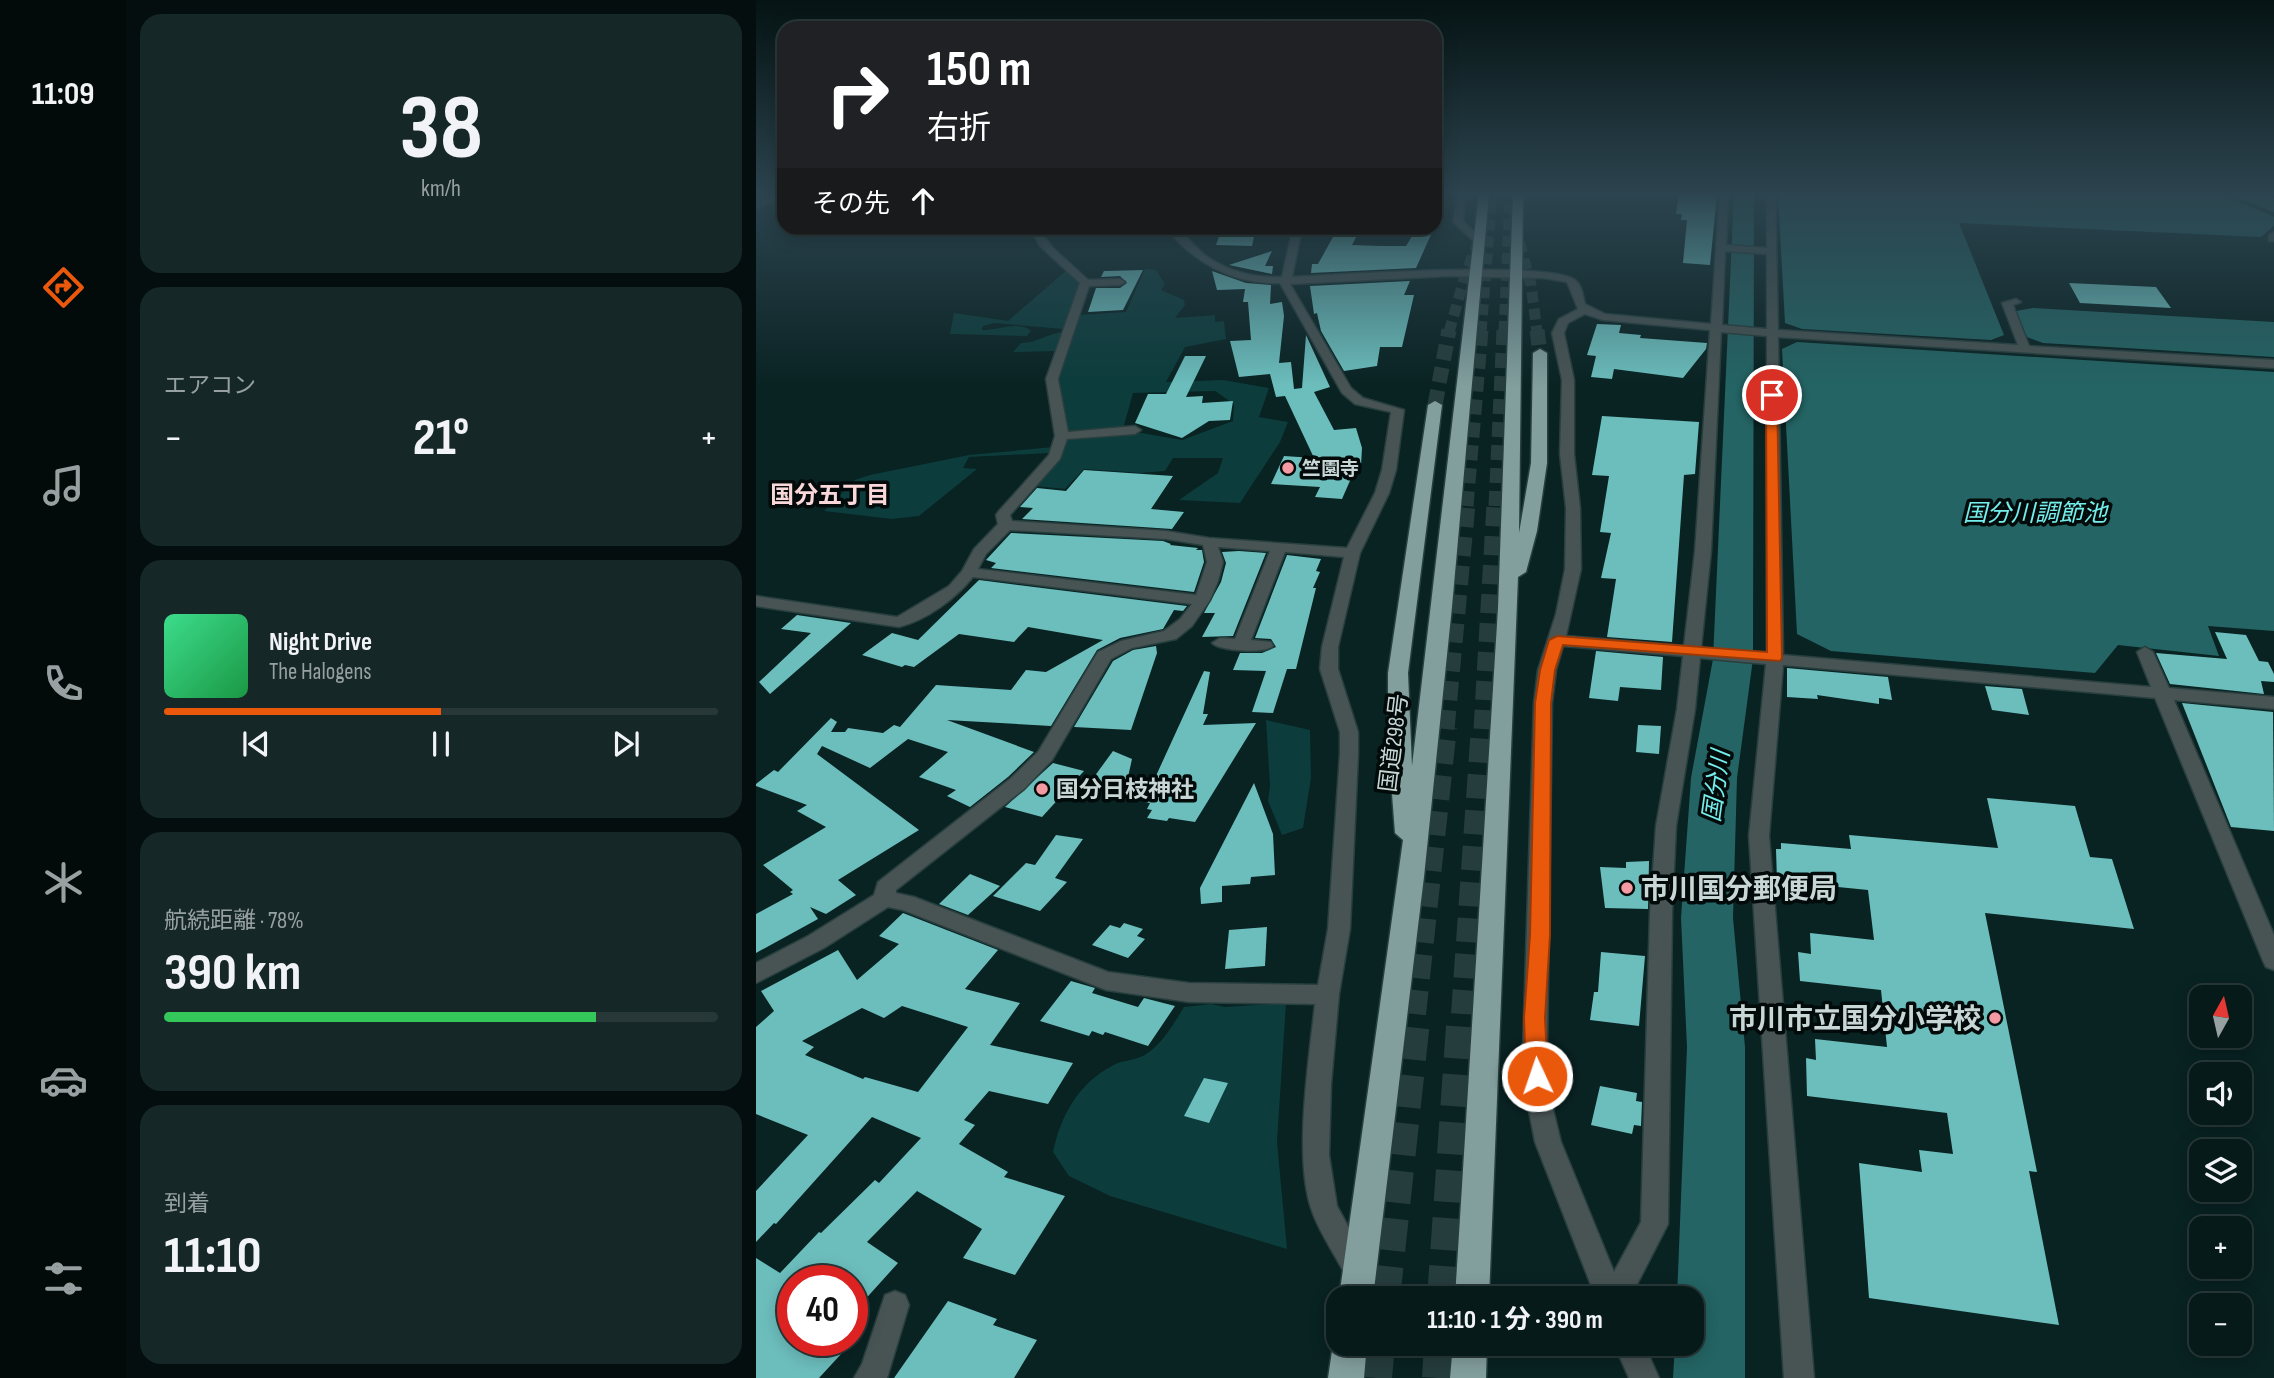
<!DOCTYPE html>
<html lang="ja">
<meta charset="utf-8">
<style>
:root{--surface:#071a1a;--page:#152727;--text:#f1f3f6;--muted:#98a1a2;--line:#283839;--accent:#ea580c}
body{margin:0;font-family:"Sofia Sans Condensed","Noto Sans JP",sans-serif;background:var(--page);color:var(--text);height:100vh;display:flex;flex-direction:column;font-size:26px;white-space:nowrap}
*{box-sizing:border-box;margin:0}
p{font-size:23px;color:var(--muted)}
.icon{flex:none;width:38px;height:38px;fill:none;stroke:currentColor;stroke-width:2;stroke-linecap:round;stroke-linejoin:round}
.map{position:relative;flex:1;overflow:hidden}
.side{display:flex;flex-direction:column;gap:14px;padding:14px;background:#040e0e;width:630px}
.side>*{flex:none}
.top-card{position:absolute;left:21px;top:21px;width:665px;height:214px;border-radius:21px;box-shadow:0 4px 18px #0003,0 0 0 2px var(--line);background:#202124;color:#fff;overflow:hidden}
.needle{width:46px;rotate:8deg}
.fabs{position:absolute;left:1433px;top:985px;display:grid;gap:14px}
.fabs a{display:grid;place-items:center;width:63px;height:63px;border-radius:14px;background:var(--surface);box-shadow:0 4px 18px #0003,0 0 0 2px var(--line);font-size:35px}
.speed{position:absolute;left:21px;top:1265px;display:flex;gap:14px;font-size:35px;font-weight:700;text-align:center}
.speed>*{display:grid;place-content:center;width:91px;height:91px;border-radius:50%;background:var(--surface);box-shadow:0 4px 18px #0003,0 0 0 2px var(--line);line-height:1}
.speed .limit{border:10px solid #d22;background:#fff;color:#111}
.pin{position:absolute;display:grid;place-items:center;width:60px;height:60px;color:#fff;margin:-30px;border:4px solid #fff;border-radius:50%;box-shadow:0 2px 7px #0007}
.me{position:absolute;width:77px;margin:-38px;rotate:357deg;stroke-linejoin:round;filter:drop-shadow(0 0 5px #0008)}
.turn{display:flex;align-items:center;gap:24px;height:147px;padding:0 35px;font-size:32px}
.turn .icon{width:91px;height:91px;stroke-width:2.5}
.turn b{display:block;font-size:49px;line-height:60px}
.then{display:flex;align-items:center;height:66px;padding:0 35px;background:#0003;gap:14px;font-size:26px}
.big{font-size:52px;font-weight:700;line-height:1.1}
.side .tile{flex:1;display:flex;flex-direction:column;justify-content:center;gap:10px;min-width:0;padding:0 24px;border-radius:21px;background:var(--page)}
.side .dial{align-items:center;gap:0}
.dial b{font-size:91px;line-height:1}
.song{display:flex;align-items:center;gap:21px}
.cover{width:84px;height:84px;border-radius:10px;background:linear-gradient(135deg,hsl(150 70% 55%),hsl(140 70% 35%))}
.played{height:7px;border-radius:4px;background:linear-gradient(90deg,var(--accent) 50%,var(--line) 50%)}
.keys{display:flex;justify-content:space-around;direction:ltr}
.heat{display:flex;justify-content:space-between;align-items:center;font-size:38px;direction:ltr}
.charge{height:10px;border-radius:5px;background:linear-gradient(90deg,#34c759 78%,var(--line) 0)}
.trip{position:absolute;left:570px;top:1286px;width:378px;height:70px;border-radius:21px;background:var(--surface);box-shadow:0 4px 18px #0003,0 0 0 2px var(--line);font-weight:700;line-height:70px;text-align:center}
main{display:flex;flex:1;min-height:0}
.dock{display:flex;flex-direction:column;width:126px;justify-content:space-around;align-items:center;background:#030a0a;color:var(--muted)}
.dock .icon{width:49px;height:49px}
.dock .current{color:var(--accent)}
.dock b{font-size:32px;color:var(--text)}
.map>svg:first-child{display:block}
.green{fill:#0c3c3c}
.water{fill:#246464}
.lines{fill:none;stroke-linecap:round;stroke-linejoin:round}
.river{fill:#246464;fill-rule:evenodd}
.building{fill:#6cbebd;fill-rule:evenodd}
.highway-tunnel-far4{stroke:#263d3d;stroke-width:11;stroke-dasharray:11 6;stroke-linecap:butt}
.highway-tunnel-far3{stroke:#263d3d;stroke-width:15;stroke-dasharray:15 8;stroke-linecap:butt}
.highway-tunnel-far2{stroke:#263d3d;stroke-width:19;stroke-dasharray:19 10;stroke-linecap:butt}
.highway-tunnel-far1{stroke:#263d3d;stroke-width:24;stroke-dasharray:24 12;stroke-linecap:butt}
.highway-tunnel{stroke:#263d3d;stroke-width:32;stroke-dasharray:32 16;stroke-linecap:butt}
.minor-casing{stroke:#283f3f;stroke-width:3}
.highway-casing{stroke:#283f3f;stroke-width:3}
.minor{fill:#485353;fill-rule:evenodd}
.highway{fill:#829e9d;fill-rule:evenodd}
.route{fill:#ea580c;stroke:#983908;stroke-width:2}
.poi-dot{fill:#f49aa2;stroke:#020a0a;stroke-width:2.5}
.labels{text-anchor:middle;stroke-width:7;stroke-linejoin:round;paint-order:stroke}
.far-poi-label{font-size:19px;font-weight:bold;fill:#c8d6d6;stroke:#020a0a;text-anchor:start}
.street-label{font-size:23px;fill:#c8d6d6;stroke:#020a0a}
.poi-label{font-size:23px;font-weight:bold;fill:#c8d6d6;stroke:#020a0a;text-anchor:start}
.neighbourhood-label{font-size:24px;font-weight:bold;fill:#fad7d8;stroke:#020a0a}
.water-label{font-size:24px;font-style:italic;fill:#74efee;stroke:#020a0a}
.near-poi-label{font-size:28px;font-weight:bold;fill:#c8d6d6;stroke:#020a0a;text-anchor:start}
</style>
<main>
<nav class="dock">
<b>11:09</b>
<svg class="icon current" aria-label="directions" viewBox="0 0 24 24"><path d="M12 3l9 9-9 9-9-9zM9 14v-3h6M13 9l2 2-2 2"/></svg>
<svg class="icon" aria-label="music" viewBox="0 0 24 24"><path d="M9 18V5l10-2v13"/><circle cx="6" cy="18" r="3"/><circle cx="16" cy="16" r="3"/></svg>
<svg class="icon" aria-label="phone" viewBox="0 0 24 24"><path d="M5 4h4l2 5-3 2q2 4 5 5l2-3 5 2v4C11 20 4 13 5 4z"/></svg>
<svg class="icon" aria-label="climate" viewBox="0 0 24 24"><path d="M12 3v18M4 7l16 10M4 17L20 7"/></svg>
<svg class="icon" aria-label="car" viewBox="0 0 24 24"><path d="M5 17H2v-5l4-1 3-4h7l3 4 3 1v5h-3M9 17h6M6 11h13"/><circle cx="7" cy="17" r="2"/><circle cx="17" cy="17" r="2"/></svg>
<svg class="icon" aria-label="filters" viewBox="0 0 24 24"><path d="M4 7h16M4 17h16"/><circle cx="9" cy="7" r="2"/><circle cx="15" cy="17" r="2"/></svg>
</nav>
<section class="side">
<div class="tile dial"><b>38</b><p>km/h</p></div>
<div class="tile"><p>エアコン</p>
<div class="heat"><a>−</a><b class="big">21°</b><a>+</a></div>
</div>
<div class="tile">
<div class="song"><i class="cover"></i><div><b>Night Drive</b><p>The Halogens</p></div></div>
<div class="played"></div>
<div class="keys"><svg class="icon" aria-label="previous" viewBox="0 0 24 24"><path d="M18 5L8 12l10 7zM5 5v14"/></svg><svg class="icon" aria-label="pause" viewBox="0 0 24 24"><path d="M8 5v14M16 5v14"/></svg><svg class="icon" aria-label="next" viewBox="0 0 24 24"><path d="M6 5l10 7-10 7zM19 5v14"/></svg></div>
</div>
<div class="tile"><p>航続距離 · 78%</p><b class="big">390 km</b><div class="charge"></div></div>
<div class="tile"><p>到着</p><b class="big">11:10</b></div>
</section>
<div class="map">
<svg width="1518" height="1378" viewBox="0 0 1518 1378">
<rect width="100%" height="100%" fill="#092222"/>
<!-- green -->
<g class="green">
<path d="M389,269L400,270L409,284L405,290L428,300L429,305L419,318L459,315V322L468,321L470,339L429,347L410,382L467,380L513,388L503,417L532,422L524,442L484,503L423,500L462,473L467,458H417L409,471L385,473L328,469L309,489L278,486L308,437L380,432L426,440L477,421L478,404L459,391L377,393L367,429L310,433L300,384L324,315L370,312Z"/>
<path d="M311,270L323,285L308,329L238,323L227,326L226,330C242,331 262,320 275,331L271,336L194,334L198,313L252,321Z"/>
<path d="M308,332L301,351L257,352L265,343C282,343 291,333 308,332Z"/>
<path d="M298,447L294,453L213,457L207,468L221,469L163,516L136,519L68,511L99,480L114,475L213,455Z"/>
<path d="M510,720L554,730L555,778L547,828L526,835L512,801L514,786Z"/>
<path d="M530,1003L521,1142L531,1249L354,1196L313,1176L297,1152C305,1115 322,1084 356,1066C365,1060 377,1061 387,1056C405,1046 417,1025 428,1007L455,1004L469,1007Z"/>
</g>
<!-- water -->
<g class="water">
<path d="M1022,194H1465L1518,217V226L1505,237L1203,223L1248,335L1235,340L1046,329L1029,323Z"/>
<path d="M1277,308L1518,322V357L1287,343L1271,337L1260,311Z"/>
<path d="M1041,342L1518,372V631L1452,626L1463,656L1362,645L1339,673L1075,651L1041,634L1026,349Z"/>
</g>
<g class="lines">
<!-- river -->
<g class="river">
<path d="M978,194H998L997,659L981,778L977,918L989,1047V1378H917L919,1344H936V1298H921L931,1047L925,918L935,778L957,659Z"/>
<path d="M1480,194H1509L1518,198V212L1483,198Z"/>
</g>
</g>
<!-- building -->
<g class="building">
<path d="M923,194H961L954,265L927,263L931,220H925L926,214H920Z"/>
<path d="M466,228H500L496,246L460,245Z"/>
<path d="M582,228H605L596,245L625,246H650L661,228H678L660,268L555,273L556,264H562Z"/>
<path d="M516,251L509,266H517L516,274L473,265Z"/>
<path d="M387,270L367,310L332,312L340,288H364L371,283L364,276L345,277L348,271Z"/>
<path d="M456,271L490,283L515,285L514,304L526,302L528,316L523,363L535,362L538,389L546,388L550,335L574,387L558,392L578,430L600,428L606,448L605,466L600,467L586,499L559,497L564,487L515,484L528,456L558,458L529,396L520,397L514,374L483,377L474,341L495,340L492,302H487L489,289L461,290Z"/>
<path d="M654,281L648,295H658L646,347H624L621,366L588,371L565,331L561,313L558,314L554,286Z"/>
<path d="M1313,283L1400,287L1415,308L1324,303Z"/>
<path d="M841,324L865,325L863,333L885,335L884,338L951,343L950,349L927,378L858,369L856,379L835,377L840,356L831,355Z"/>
<path d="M429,356H450L430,397L447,396L446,403L477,401L474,420L453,421L426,438L379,423L392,394H410Z"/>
<path d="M846,416L943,422L939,474L928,475L916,642L851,637L860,579L845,578L855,533L844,532L853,476L836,475Z"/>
<path d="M328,470L417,476L395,509L428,512L416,529L266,519L277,508L264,507L281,488L310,491Z"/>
<path d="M255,533L407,541L415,544L414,545L442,548L440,550H446L448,562L438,592L235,568L240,563L230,560Z"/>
<path d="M483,551L510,553L477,636L446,637L459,613H448L465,582L470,563L466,552Z"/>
<path d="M531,555L565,559L560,571L564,572L557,588H560L540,669H531L517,713L496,712L510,671L477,670L484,653H506L520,647L515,639L499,638Z"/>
<path d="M223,580L431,606L427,611L418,610L407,629L364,638L341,650L295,726L191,720L278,752L252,777L214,807L191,796L200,790L163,777L192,752L152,739L114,768L66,746L61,754L163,830L82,880L100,895L70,914L54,907L62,919L0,953V914L37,894L34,892L37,890L7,865L70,827L41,811L51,805L0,786V784L18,770L22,772L75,718L81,722L75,732H89L92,728L127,733L138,725L144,727L180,685L255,690L270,670L290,672L347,640L272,627L258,642L203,634L158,667L149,665L146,667L106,655L136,633L162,640Z"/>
<path d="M41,615L95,623L14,694L3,682L55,633L25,629Z"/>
<path d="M1459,632L1490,635L1503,661L1512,662L1518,674V682L1505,681L1508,694L1414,684L1400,653L1471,659Z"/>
<path d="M400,646L401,653L375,730L318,727L357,661L377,650Z"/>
<path d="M840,651L907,657L905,690L864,687L862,701L833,698Z"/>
<path d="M1031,668L1132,677L1136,700L1123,698V704L1061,695L1062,699L1031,697Z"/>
<path d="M448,671L454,672L447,714H452L447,725L500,723L439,822L413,818L411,821L391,818L396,810L391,809L394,803L388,802Z"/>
<path d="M1229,686L1266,689L1273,715L1236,710Z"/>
<path d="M1426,703L1517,712L1518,831L1475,827Z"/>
<path d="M882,725L905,726L903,754L880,752Z"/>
<path d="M357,751L376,759L368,795L330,788Z"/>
<path d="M297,763L328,771L286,817L249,807Z"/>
<path d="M498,783L517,834L519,875L495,877L494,884L466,886V902L445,904L444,888Z"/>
<path d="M1231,798L1319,806L1334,857L1356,859L1378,929L1229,913L1281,1172L1273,1171L1303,1325L1113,1298L1103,1163L1166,1172L1163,1150L1197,1154L1191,1113L1051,1096L1050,1058L1060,1060L1059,1039L1131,1047L1125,990L1044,981L1042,952L1055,954L1054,933L1118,940L1112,890L1021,881L1020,849H1025V843L1095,849L1093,835L1242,848Z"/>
<path d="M300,835L327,839L299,878L311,882L284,911L237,896L270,863L279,865Z"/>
<path d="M893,861L892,909L849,908L844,867L870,868V862Z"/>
<path d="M214,874L244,886L212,915L183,904Z"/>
<path d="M147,913L242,950L209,989L264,1003L234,1045L317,1063L292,1104L233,1091L208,1120L219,1125L203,1144L252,1172L248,1177L309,1196L259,1275L207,1258L226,1229L161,1191L111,1242L142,1263L96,1314V1281H37V1340H98L63,1378H0V1258L24,1273L63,1232L65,1233L119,1180L123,1183L165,1138L116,1117L20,1224L18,1223L0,1242V1191L52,1135L0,1114V1027L18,1011L5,991L82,950L101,980L143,944L123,936ZM146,1006L212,1027L162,1092L109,1077L107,1079L49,1055L58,1047L46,1041L106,1008L128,1018Z"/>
<path d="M368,923L387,929L381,936L389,939L372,958L336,945L354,925L364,928Z"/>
<path d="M511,927L509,966L469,969L473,930Z"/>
<path d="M845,952L889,956L883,1026L834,1020L838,992H842Z"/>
<path d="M315,981L339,988L336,993L382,1007L388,998L419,1006L392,1046L349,1032L347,1035L336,1031L333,1036L284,1021Z"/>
<path d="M448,1078L472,1083L453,1123L428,1116Z"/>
<path d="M844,1086L881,1093L880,1101L886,1102L885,1126L878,1125L876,1134L835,1125Z"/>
<path d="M192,1301L241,1319L237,1325L281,1340L258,1378H138Z"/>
</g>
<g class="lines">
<!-- highway-tunnel-far4 -->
<g class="highway-tunnel-far4">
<path d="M759,226L775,285L781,332"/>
<path d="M693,332L710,273L727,229"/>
<path d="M725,332L736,194"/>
<path d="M748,332L754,194"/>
</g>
<!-- highway-tunnel-far3 -->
<g class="highway-tunnel-far3">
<path d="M781,330L784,353"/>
<path d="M679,405L693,330"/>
<path d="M710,506L725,330"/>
<path d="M740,506L748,330"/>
</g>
<!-- highway-tunnel-far2 -->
<g class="highway-tunnel-far2">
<path d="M689,729L710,504"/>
<path d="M727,729L740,504"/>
</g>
<!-- highway-tunnel-far1 -->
<g class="highway-tunnel-far1">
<path d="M658,1014L689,727"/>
<path d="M707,1014L727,727"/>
</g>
<!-- highway-tunnel -->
<g class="highway-tunnel">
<path d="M628,1298L659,1012"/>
<path d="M687,1298L707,1012"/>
<path d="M620,1378L623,1344"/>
<path d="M682,1378L684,1344"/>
</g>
<defs>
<g id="minor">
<path d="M17,194L28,196L0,209V203Z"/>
<path d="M702,194H710L707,221L727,240V244H721L697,222Z"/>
<path d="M964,194H972L970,245L1011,248V194H1019L1022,330L1262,345L1246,303L1260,299L1265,302L1257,305L1273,346L1518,360V368L1022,337L1027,655L1395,687L1381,652L1389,647L1397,652L1413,688L1518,697V709L1418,700L1518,935V970L1510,967L1507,961L1399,698L1027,665L1013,836L1058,1378H1028L993,836L1010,664L944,658L939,709L920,826L916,913L912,1224L874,1298H840L779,1142L771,1101L767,1050L778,703L782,670L800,614L809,569L810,508L804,454L806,380L796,333L803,319L822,309L811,282L788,278L692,276L534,284L595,388L607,398L648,410L640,470L633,493L604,553L582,647V669L602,732V754L594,929L583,994L575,1084L573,1155L581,1206L615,1268L611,1278L601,1282L591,1278C580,1256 564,1234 556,1211C537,1159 553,1060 559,1004L433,1002L350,990L147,910L132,907L68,948L0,983V963L52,936L118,895L122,882L254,779L282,752L342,652L365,641L408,631L424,619L436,604L217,577C199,599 171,620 143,627L0,606V596L141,617L193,586L206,571L218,549L242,524L240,515L242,512L293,455L299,436L290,379L324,283L284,246L274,228H282L297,248L332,280L364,279L369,282L364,285L333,286L302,379L312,432L379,426L385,430L379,434L311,439L304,459L254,515L256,521L410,531L453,538L591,548L619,493L626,470L635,412L599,404L586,393L524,283C478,285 437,262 410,228C429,228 437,248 453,258C474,272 500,278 526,277L537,228H546L536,277C579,275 794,260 819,280C826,285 827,296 829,304L849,314L955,324ZM969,251L1011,254V329L966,325ZM829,314L847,320L954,330L939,551L928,646L810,636L825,569L824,508L818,454V380L808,333L812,323ZM965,332L1011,336V653L945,648L955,551ZM254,530L410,539L447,545L451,562L440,595L222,569L230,554ZM462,547L514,551L479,639L464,638L456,643C464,651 509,654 517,646L515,642L495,640L529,552L588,557L566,647L564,669L584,732V754L572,929L562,985L433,983L352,972L158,897L140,893V890L268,789L296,760L355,659L376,648L420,639L436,626L454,600L462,581L467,562ZM807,646L927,656L921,709L900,826L894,913L885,1222L858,1272L805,1142L795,1101L791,1050L796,703L800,670Z"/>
<path d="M1518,232V241H1513V235Z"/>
<path d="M139,1291L149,1295L153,1305L131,1378H98L106,1364L129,1295Z"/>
<path d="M858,1344H888L903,1378H873Z"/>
</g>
<g id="highway">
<path d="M723,194H733L696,607L668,877L617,1298H583L647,840L639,833L632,742V673L672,405L679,401L686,405L652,673L656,766Z"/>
<path d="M757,194H767L763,533L775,463L777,353L784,349L791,353V463L781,531L770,572L762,577L733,1298H699L742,608Z"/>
<path d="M583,1331V1344H611L608,1378H572L577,1344Z"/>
<path d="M697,1344H731L730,1378H694Z"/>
</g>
</defs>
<!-- minor casing -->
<use href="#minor" class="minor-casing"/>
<!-- highway casing -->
<use href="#highway" class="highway-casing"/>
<!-- minor -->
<use href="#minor" class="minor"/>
<!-- highway -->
<use href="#highway" class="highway"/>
</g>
<!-- sky -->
<linearGradient id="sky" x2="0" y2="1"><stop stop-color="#051313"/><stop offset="0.5" stop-color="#2c444f"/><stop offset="1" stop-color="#2c444f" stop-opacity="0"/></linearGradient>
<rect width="1518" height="387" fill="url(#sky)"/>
<!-- route -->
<path class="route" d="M1016,392L1021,395L1026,658L1024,661L807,645L799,670L795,703L794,935L789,1018L792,1076L789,1082L781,1085L773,1082L770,1076L768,1018L774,935L779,703L784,670L793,640L801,636L1011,652L1010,395Z"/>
<!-- markers -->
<g class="poi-dot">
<circle cx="532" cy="468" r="7"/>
<circle cx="286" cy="789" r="7"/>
<circle cx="871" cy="888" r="7"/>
<circle cx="1239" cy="1018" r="7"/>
</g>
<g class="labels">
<!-- far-poi labels -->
<g class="far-poi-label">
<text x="546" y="475">竺園寺</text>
</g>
<!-- street labels -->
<g class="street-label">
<text transform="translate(637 743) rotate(-83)" y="8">国道298号</text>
</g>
<!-- poi labels -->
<g class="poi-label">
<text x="300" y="797">国分日枝神社</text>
</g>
<!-- neighbourhood labels -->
<g class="neighbourhood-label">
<text x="74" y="503">国分五丁目</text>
</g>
<!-- water labels -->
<g class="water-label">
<text x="1279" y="521">国分川調節池</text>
<text transform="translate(960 786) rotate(-82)" y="8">国分川</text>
</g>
<!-- near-poi labels -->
<g class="near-poi-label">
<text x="885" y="898">市川国分郵便局</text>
<text x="1225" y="1028" text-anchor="end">市川市立国分小学校</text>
</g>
</g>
</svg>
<div class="fabs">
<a><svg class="needle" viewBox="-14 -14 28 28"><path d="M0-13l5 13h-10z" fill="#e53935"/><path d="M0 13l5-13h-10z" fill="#98a1a2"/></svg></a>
<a><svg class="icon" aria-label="sound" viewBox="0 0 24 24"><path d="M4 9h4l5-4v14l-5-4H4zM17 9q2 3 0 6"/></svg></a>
<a><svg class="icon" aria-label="layers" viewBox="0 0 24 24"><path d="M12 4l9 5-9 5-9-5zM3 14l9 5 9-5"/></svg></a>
<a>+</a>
<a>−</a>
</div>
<div class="speed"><div class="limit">40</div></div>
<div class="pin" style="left:1016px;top:395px;background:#d93025"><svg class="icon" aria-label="arrive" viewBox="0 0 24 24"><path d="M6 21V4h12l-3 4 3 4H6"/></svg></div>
<svg class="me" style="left:781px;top:1076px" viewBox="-20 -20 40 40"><circle r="17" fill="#ea580c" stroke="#fff" stroke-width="3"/><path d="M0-11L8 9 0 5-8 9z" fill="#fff"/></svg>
<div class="trip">11:10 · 1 分 · 390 m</div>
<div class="top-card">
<div class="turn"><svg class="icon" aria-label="right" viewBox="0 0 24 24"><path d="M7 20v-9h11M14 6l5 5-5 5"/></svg><div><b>150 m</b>右折</div></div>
<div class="then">その先<svg class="icon" aria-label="ahead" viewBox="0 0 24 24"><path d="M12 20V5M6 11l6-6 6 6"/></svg></div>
</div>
</div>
</main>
